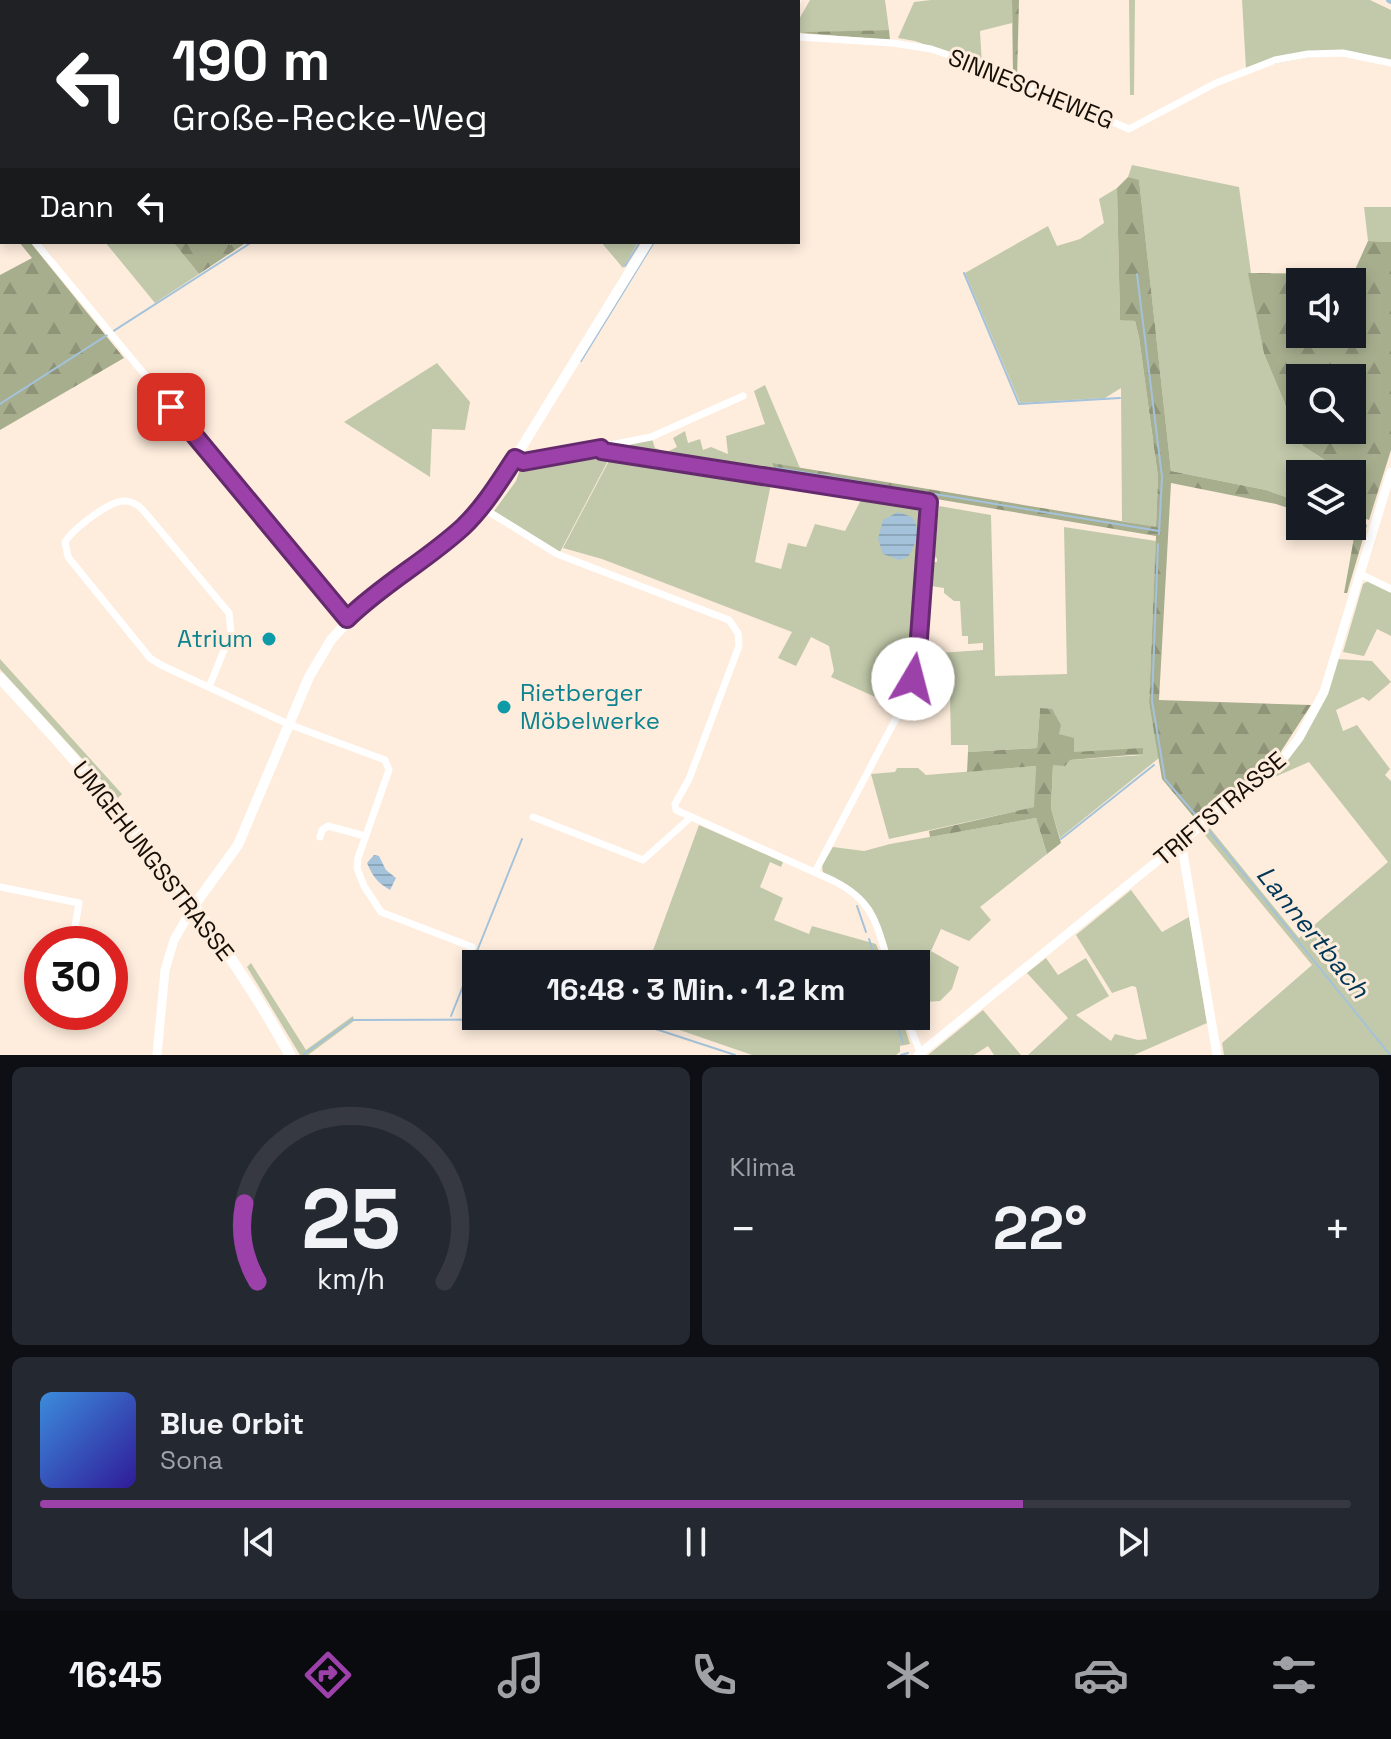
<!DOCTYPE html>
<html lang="de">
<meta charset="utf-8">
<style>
:root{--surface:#171b24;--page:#242831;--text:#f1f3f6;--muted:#9ea1a6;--line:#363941;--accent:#9c40aa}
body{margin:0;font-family:"Space Grotesk",sans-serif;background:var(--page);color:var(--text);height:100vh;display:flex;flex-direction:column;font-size:30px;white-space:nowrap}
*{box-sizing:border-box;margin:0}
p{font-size:26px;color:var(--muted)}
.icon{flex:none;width:44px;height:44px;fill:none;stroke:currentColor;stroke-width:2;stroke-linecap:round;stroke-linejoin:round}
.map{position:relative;height:1055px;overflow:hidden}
.panel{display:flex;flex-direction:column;gap:12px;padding:12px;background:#0d0f14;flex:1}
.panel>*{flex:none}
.hud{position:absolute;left:0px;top:0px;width:800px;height:244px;box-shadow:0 4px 12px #0003;background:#202124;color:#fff;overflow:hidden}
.controls{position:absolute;left:1286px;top:268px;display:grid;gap:16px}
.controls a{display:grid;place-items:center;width:80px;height:80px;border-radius:0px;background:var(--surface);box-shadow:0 4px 12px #0003;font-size:40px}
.speed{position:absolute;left:24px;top:926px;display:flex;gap:16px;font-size:40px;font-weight:700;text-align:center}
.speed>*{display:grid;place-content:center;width:104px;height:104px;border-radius:50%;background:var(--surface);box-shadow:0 4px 12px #0003;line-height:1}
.speed .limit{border:12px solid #d22;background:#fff;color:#111}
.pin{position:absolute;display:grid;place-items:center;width:68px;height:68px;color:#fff;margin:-34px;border-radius:16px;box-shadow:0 4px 12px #0006}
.me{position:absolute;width:88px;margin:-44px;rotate:8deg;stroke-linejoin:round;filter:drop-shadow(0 0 6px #0008)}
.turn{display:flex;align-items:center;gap:28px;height:168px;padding:0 40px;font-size:36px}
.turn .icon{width:104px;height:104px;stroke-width:2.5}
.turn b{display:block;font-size:56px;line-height:68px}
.then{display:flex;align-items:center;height:76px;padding:0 40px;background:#0003;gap:16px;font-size:30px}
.big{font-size:60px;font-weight:600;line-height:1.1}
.panel .widget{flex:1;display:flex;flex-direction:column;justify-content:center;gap:12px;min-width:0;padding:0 28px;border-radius:12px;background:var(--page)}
.panel .dial{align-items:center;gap:0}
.dial svg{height:208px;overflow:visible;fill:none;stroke:var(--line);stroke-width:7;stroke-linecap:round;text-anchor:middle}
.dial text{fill:var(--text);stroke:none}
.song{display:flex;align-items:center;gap:24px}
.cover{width:96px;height:96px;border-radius:12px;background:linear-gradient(135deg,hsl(210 70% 55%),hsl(250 70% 35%))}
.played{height:8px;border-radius:4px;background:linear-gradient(90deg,var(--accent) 75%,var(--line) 75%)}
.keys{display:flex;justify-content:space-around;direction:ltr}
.heat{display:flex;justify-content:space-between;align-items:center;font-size:44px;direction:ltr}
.panel .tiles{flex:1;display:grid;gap:12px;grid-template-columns:1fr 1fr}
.widget:last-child{grid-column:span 2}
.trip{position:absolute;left:462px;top:950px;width:468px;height:80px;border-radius:0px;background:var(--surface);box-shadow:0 4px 12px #0003;font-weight:600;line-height:80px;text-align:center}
.dock{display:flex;height:128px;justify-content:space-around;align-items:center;background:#090b0e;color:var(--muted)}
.dock .icon{width:56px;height:56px}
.dock .current{color:var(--accent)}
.dock b{font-size:36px;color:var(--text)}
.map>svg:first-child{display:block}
.green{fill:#c2c9aa}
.forest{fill:url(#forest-firs);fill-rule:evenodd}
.water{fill:url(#water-rules)}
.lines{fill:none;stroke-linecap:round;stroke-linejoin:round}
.stream{stroke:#a4c2da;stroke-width:2}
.canal{stroke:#a4c2da;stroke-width:6}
.minor{stroke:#fff;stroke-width:7}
.tertiary{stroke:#fff;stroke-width:9}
.secondary{stroke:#fff;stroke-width:10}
.primary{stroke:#fff;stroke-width:11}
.route-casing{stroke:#652a6e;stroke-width:20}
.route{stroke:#9c40aa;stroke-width:14}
.culture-dot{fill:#0f9aa8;stroke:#feeddd;stroke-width:3}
.labels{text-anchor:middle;stroke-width:6;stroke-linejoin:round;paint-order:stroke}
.street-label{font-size:24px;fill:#160f08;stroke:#feeddd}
.culture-label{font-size:24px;fill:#0d838f;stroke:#feeddd;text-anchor:end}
.water-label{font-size:26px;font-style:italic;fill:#003656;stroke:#feeddd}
</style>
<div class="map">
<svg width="1391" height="1055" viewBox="0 0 1391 1055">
<defs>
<pattern id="forest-firs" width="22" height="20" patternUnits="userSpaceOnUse" patternTransform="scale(2)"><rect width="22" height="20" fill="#a7ae8e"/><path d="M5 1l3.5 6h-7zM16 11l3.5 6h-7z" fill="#8f9479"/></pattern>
<pattern id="water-rules" width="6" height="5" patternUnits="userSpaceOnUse" patternTransform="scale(2)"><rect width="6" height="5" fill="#a4c2da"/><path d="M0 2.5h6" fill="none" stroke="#8ca6ba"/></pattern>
</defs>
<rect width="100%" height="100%" fill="#feeddd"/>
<!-- green -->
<g class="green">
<path d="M810,0H885L889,30L801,33L798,31V21Z"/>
<path d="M931,0H1012V23L980,31L982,65L915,41L898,38L914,2Z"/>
<path d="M1129,0H1135L1134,95H1130Z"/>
<path d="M1242,0H1370L1391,10V61L1343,51L1246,69Z"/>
<path d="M1132,165L1239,187L1251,273H1249L1264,354L1303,446L1347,474H1300V502L1266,490L1171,471L1139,181L1128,177Z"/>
<path d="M1117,188L1120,319L1135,321L1139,337L1158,477L1156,528L1122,521L1121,388L1105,398L1020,403L965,273L1048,226L1057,246L1080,239L1104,223L1099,199Z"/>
<path d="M1364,207H1391V242L1368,241Z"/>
<path d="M105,242H173L199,274L155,303Z"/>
<path d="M601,242H638L623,268Z"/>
<path d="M437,363L470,402L465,430L432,429L430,477L344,422Z"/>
<path d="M765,385L800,468L773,464L776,472L622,449L623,446L652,439L655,448L667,452L677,447L673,438L685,431L688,443L700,439L703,450L711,447L728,454L726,436L765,424L754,391Z"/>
<path d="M591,452L611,455L560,552L494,511L516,481L520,469L524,471L527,464Z"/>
<path d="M612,455L772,479L755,562L781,569L788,543L806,547L815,524L845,531L864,494L920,503L928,512C925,549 921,686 893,705L831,677L834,671L829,646L811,637L796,666L778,658L792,632L602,559L563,548Z"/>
<path d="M939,506L991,515L995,676L1067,674L1064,527L1156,541L1149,703L1159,758L1060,838L1051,810L1053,765L1070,760L1143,755L1073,752L1040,708L1037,748L968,752V745H951L950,695H911L923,654L983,650V643L968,644V636H962L960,601H954L944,593V588L931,586L934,562H937V558L934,557Z"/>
<path d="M1368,581L1391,592V636L1377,629L1364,656L1343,652L1363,584Z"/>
<path d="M0,659L122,794L118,798L0,669Z"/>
<path d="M1337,659L1372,661L1391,682L1369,701L1363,697L1336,710L1343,731L1357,725L1390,769L1385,775L1391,781V1055H1224L1222,1043L1312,965L1204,834L1210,828L1299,938L1388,862L1309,762L1270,779C1304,741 1323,708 1337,659Z"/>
<path d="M1036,766L1035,807L889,839L871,774L895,772L897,768H918L926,775Z"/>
<path d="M1036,818L1047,854L980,907L991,920L969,941L941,929L931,951L959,967L952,989L940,1001L925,1002L916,1009V964H893C876,912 875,898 823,873L822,865L833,847L864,851L890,844Z"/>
<path d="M699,825L783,862L781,867L770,862L760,887L783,898L774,920L809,934L812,926L876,944L884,964H648Z"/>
<path d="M1131,890L1162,932L1189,917L1207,1023L1134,1055H1028L1068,1018L1027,973L1046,958L1058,975L1086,958L1109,996L1076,1015L1111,1041L1115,1034L1138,1040L1147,1039L1136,987L1132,986L1112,993L1076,935Z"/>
<path d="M251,963L306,1050L353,1016L354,1021L308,1055H300L247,967Z"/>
<path d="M983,1010L1021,1055H994L988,1046L974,1055H928Z"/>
<path d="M639,1016H901L910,1044L900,1046V1052L896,1055H752Z"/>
</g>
<!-- forest -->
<g class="forest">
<path d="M1012,0H1019L1017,79L1013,77Z"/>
<path d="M889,30L890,40L801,33L808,32Z"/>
<path d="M1128,177L1139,180L1171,471L1266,490L1300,502V512L1276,504L1171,483L1159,700L1311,705L1278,756L1197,821L1162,779L1149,703L1156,536L776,472L772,463L1156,527L1158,477L1139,337L1135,321L1120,320L1117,188Z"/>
<path d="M1368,241L1391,242V450L1369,520L1355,515L1362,483L1352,477V474H1347L1303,446L1264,354L1248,273L1353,274ZM1300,282H1352V334H1300ZM1300,378H1352V430H1300Z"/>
<path d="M19,242H30L124,358L0,430V275L32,258Z"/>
<path d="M173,242H229L230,245L233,242H247L199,274Z"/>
<path d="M1352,520L1367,525L1347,593H1344L1355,532L1340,526H1352Z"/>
<path d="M1040,708L1052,709L1061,725L1059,734L1074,738V752L1143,748V754L1070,760L1065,766L1053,765L1051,809L1061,843L1047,854L1036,818L930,837L929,831L1034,807L1036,766L967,772L968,752L1037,748Z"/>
</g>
<!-- water -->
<g class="water">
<path d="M898,512L912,517C922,531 916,543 908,557L899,560L883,554L878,539L883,520Z"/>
<path d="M374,855L379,856L386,870L396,878L390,890C377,882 373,877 367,863Z"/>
</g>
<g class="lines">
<!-- stream -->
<g class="stream">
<path d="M553,2V0"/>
<path d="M625,266L640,242"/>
<path d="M964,273L1019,404L1120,398"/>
<path d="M1137,274L1162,477L1159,534"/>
<path d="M581,361L654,242"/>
<path d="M0,404L252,242"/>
<path d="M777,468L1159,531"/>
<path d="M1158,544L1152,701L1165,779L1200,820"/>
<path d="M1209,831L1390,1055"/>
<path d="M1061,839L1154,765"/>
<path d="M857,906L866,932"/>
<path d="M869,939L877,964"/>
<path d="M451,1016L522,839"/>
<path d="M894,1016L903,1043"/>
<path d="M304,1054L352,1020L625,1019L735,1055"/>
<path d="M901,1055L908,1053"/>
</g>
<!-- canal -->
<path class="canal" d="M1389,0L1391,1"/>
<!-- minor -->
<g class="minor">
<path d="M135,2L136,0"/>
<path d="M798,37L893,43L931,49L981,66L1129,129L1216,83L1275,60L1308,54L1343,53L1391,63"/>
<path d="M2,199V203"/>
<path d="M35,242L347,619"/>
<path d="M601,448L602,451L929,502L917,665L901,709L815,872"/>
<path d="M515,458L523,462L651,437L743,396"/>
<path d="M481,507L557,554L729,620L738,633L739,646L689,779L675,804L676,810L834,881C875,902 876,924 889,964"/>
<path d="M1360,574L1391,589"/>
<path d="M209,687L231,633L229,613L143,510C138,505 133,501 125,501C110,500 73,529 65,542L68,557L150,658L161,665L288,724L385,760L389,770L358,858L357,868L364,886L381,912L472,947L467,962"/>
<path d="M533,817L643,860L690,818"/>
<path d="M320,837L322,830L328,826L365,836"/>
<path d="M0,887L79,903L72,944"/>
<path d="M906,1016L921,1055"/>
</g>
<!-- tertiary -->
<g class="tertiary">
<path d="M1178,846L1183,853L1217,1055"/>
<path d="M157,1055L165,970L174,940L193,907"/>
<path d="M918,1055L1283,759L1299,738L1324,692L1391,472"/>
</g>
<!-- secondary -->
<g class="secondary">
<path d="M795,2L796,0"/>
<path d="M193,907L238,845L309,677L331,640L369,598L444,543L481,507L515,458L648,242"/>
</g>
<!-- primary -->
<path class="primary" d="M0,678C108,794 213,915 290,1055"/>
</g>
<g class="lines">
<defs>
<path id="route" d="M171,407L347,619C384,583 426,561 463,527C484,507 499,482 515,458L523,462L601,448L602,451L929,502L917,665L913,679"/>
</defs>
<!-- route casing -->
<use href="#route" class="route-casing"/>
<!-- route -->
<use href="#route" class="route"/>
</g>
<!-- markers -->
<g class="culture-dot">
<circle cx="269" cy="639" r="8"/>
<circle cx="504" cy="707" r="8"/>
</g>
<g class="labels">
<!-- street labels -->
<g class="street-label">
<text transform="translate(1031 89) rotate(22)" y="8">SINNESCHEWEG</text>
<text transform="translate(1220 809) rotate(-40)" y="8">TRIFTSTRASSE</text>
<text transform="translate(153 861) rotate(52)" y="8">UMGEHUNGSSTRASSE</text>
</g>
<!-- culture labels -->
<g class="culture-label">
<text x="253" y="647">Atrium</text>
<text x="520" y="701" text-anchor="start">Rietberger<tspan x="520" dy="28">Möbelwerke</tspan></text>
</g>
<!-- water labels -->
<g class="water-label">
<text transform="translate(1313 932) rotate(51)" y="9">Lannertbach</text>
</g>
</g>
</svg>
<div class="controls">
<a><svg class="icon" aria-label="sound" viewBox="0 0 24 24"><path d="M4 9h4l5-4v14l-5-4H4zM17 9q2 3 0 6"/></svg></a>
<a><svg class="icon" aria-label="search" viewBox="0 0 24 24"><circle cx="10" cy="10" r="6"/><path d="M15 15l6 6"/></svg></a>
<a><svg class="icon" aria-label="layers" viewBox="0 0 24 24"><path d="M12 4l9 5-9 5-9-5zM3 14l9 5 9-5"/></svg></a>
</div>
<div class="speed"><div class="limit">30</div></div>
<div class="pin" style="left:171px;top:407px;background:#d93025"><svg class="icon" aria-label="arrive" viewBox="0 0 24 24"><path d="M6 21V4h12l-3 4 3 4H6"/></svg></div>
<svg class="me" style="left:913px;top:679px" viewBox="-20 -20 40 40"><circle r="19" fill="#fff"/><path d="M0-13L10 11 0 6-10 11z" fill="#9c40aa"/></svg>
<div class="trip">16:48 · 3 Min. · 1.2 km</div>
<div class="hud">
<div class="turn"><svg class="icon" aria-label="left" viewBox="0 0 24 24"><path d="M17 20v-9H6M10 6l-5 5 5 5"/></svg><div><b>190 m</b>Große-Recke-Weg</div></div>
<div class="then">Dann<svg class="icon" aria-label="left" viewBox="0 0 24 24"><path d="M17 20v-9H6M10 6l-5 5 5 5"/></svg></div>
</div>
</div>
<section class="panel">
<div class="tiles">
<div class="widget dial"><svg viewBox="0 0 100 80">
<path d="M14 69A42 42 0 1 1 86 69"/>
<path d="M14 69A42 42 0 0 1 9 39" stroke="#9c40aa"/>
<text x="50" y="56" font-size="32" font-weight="700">25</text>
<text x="50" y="72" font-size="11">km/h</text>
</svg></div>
<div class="widget"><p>Klima</p>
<div class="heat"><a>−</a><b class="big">22°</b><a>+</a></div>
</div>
<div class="widget">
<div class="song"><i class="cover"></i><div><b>Blue Orbit</b><p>Sona</p></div></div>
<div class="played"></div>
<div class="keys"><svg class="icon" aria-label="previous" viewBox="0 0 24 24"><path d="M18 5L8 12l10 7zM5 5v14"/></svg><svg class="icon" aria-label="pause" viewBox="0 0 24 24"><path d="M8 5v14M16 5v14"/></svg><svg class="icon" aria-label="next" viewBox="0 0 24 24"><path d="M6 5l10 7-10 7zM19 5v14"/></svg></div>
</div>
</div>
</section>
<nav class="dock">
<b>16:45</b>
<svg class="icon current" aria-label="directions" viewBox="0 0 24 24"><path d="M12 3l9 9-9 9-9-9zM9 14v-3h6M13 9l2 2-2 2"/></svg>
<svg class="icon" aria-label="music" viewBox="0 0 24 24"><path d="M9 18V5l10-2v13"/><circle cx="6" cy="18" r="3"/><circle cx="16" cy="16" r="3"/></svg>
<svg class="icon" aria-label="phone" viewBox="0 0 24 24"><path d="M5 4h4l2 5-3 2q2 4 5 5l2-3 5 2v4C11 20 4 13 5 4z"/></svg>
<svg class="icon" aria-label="climate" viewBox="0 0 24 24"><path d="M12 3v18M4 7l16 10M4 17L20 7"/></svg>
<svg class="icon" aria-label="car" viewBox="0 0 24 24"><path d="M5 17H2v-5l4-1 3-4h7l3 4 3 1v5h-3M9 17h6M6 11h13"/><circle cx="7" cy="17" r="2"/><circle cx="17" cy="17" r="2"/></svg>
<svg class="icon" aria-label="filters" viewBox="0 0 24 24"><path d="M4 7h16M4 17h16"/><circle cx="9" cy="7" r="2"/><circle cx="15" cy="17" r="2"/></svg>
</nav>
